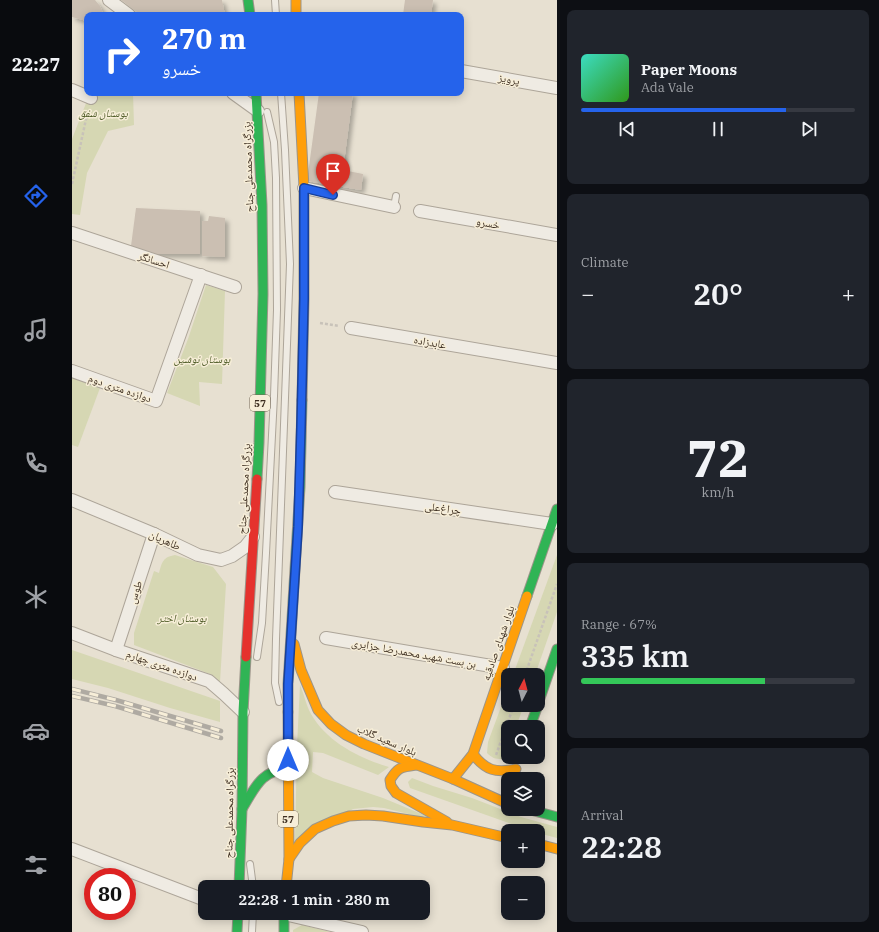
<!DOCTYPE html>
<meta charset="utf-8">
<style>
:root{--surface:#171b24;--page:#20242c;--text:#f1f3f6;--muted:#9ea1a6;--line:#363941;--accent:#2563eb}
body{margin:0;font-family:"IBM Plex Serif","Noto Naskh Arabic",serif;background:var(--page);color:var(--text);height:100vh;display:flex;flex-direction:column;font-size:15px;white-space:nowrap}
*{box-sizing:border-box;margin:0}
p{font-size:13px;color:var(--muted)}
.icon{flex:none;width:22px;height:22px;fill:none;stroke:currentColor;stroke-width:2;stroke-linecap:round;stroke-linejoin:round}
.map{position:relative;flex:1;overflow:hidden}
.sheet{display:flex;flex-direction:column;gap:10px;padding:10px;background:#0d0f14;width:322px}
.sheet>*{flex:none}
.hud{position:absolute;left:12px;top:12px;width:380px;height:84px;border-radius:8px;box-shadow:0 2px 10px #0003;background:#2563eb;color:#fff;overflow:hidden}
.needle{width:26px;rotate:6deg}
.tools{position:absolute;left:429px;top:668px;display:grid;gap:8px}
.tools a{display:grid;place-items:center;width:44px;height:44px;border-radius:8px;background:var(--surface);box-shadow:0 2px 10px #0003;font-size:20px}
.speed{position:absolute;left:12px;top:868px;display:flex;gap:8px;font-size:20px;font-weight:700;text-align:center}
.speed>*{display:grid;place-content:center;width:52px;height:52px;border-radius:50%;background:var(--surface);box-shadow:0 2px 10px #0003;line-height:1}
.speed .limit{border:6px solid #d22;background:#fff;color:#111}
.pin{position:absolute;display:grid;place-items:center;width:34px;height:34px;color:#fff;margin:-41px -17px;border-radius:50% 50% 50% 0;rotate:-45deg;box-shadow:0 0 4px #0007}
.pin .icon{rotate:45deg}
.me{position:absolute;width:44px;margin:-22px;rotate:0deg;stroke-linejoin:round;filter:drop-shadow(0 0 3px #0008)}
.turn{display:flex;align-items:center;gap:14px;height:84px;padding:0 12px;font-size:18px}
.turn .icon{width:52px;height:52px;stroke-width:2.5}
.turn b{display:block;font-size:28px;line-height:34px}
.big{font-size:30px;font-weight:600;line-height:1.1}
.sheet .tile{flex:1;display:flex;flex-direction:column;justify-content:center;gap:6px;min-width:0;padding:0 14px;border-radius:8px;background:var(--page)}
.sheet .dial{align-items:center;gap:0}
.dial b{font-size:52px;line-height:1}
.song{display:flex;align-items:center;gap:12px}
.cover{width:48px;height:48px;border-radius:6px;background:linear-gradient(135deg,hsl(170 70% 55%),hsl(110 70% 35%))}
.played{height:4px;border-radius:2px;background:linear-gradient(90deg,var(--accent) 75%,var(--line) 75%)}
.keys{display:flex;justify-content:space-around;direction:ltr}
.heat{display:flex;justify-content:space-between;align-items:center;font-size:22px;direction:ltr}
.charge{height:6px;border-radius:3px;background:linear-gradient(90deg,#34c759 67%,var(--line) 0)}
.trip{position:absolute;left:126px;top:880px;width:232px;height:40px;border-radius:8px;background:var(--surface);box-shadow:0 2px 10px #0003;font-weight:600;line-height:40px;text-align:center}
main{display:flex;flex:1;min-height:0}
.menu{display:flex;flex-direction:column;width:72px;justify-content:space-around;align-items:center;background:#090b0e;color:var(--muted)}
.menu .icon{width:28px;height:28px}
.menu .current{color:var(--accent)}
.menu b{font-size:18px;color:var(--text)}
.map>svg:first-child{display:block}
.green{fill:#d6d7b3}
.building{fill:#cbbfb2;filter:url(#shadow)}
.lines{fill:none;stroke-linecap:round;stroke-linejoin:round}
.lane-casing{stroke:#ada599;stroke-width:8}
.street-casing{stroke:#ada599;stroke-width:14}
.fast-casing{stroke:#9c958a;stroke-width:11}
.slow-casing{stroke:#9c958a;stroke-width:11}
.jam-casing{stroke:#9c958a;stroke-width:11}
.path{stroke:#c8c2b9;stroke-width:2.5;stroke-dasharray:3 2;stroke-linecap:butt}
.lane{stroke:#efebe3;stroke-width:6}
.street{stroke:#efebe3;stroke-width:12}
.fast{stroke:#30b455;stroke-width:9}
.slow{stroke:#ff9f0a;stroke-width:9}
.jam{stroke:#e5322d;stroke-width:9}
.rail-casing{stroke:#afaaa2;stroke-width:4.5}
.rail{stroke:#f7eed8;stroke-width:3;stroke-dasharray:9;stroke-linecap:butt}
.route-casing{stroke:#184099;stroke-width:10}
.route{stroke:#2563eb;stroke-width:7}
.labels{text-anchor:middle;stroke-width:3;stroke-linejoin:round;paint-order:stroke}
.shield{fill:#f7eed8;stroke:#756857;stroke-width:1}
.shield-label{font-size:10px;font-weight:bold;fill:#3d2e20}
.street-label{font-size:11px;fill:#3d2e20;stroke:#f7eed8}
.park-label{font-size:11px;font-style:italic;fill:#4d5a26;stroke:#f7eed8}
</style>
<main>
<nav class="menu">
<b>22:27</b>
<svg class="icon current" aria-label="directions" viewBox="0 0 24 24"><path d="M12 3l9 9-9 9-9-9zM9 14v-3h6M13 9l2 2-2 2"/></svg>
<svg class="icon" aria-label="music" viewBox="0 0 24 24"><path d="M9 18V5l10-2v13"/><circle cx="6" cy="18" r="3"/><circle cx="16" cy="16" r="3"/></svg>
<svg class="icon" aria-label="phone" viewBox="0 0 24 24"><path d="M5 4h4l2 5-3 2q2 4 5 5l2-3 5 2v4C11 20 4 13 5 4z"/></svg>
<svg class="icon" aria-label="climate" viewBox="0 0 24 24"><path d="M12 3v18M4 7l16 10M4 17L20 7"/></svg>
<svg class="icon" aria-label="car" viewBox="0 0 24 24"><path d="M5 17H2v-5l4-1 3-4h7l3 4 3 1v5h-3M9 17h6M6 11h13"/><circle cx="7" cy="17" r="2"/><circle cx="17" cy="17" r="2"/></svg>
<svg class="icon" aria-label="filters" viewBox="0 0 24 24"><path d="M4 7h16M4 17h16"/><circle cx="9" cy="7" r="2"/><circle cx="15" cy="17" r="2"/></svg>
</nav>
<div class="map">
<svg width="485" height="932" viewBox="0 0 485 932">
<defs>
<filter id="shadow"><feDropShadow dx="3.5" dy="3.5" stdDeviation="2" flood-color="#0004"/></filter>
</defs>
<rect width="100%" height="100%" fill="#e7e0d1"/>
<!-- green -->
<g class="green">
<path d="M18,93H61L62,125L36,131L15,173L8,215L0,214V139Z"/>
<path d="M134,285L153,291L150,384L127,382L128,406L95,393L116,339Z"/>
<path d="M0,378L28,388L6,447L0,445Z"/>
<path d="M103,555L141,567L154,584L148,682L138,674L62,645V633L82,571L87,573C90,562 91,557 103,555Z"/>
<path d="M485,555V612L463,675H441Z"/>
<path d="M0,650L148,701V722L98,708L36,688L0,679Z"/>
<path d="M228,685C232,694 234,705 239,714C255,742 287,758 317,767L306,775L251,753L241,752L240,772L251,778L311,798L369,822L312,808L301,807L281,809L223,841L225,746Z"/>
<path d="M436,688V705H452L444,727H436V750L430,759C423,759 420,758 415,753L416,742Z"/>
<path d="M340,778L361,786L400,798L449,817L485,827V838L466,833V831H460L434,822L338,788L336,782Z"/>
<path d="M230,925L258,932H221V930Z"/>
</g>
<!-- building -->
<g class="building">
<path d="M0,0H23L28,6L31,13V15H15V21L0,17Z"/>
<path d="M49,0H150L153,15H69Z"/>
<path d="M333,0H361L359,15H331Z"/>
<path d="M247,93H281L271,170L291,174L289,190L235,181Z"/>
<path d="M64,208L128,211V254H82L59,246Z"/>
<path d="M137,216L153,218V257L130,256V221H136Z"/>
</g>
<g class="lines">
<defs>
<g id="lane">
<path d="M203,0L204,15"/>
<path d="M322,207L324,196"/>
<path d="M185,657L190,623L194,553L202,396L205,310L204,178L202,142L195,112"/>
<path d="M207,702L203,683L204,639L218,264L213,150L209,93"/>
<path d="M178,864L181,887"/>
<path d="M180,932L181,913"/>
</g>
<g id="street">
<path d="M37,0L57,15"/>
<path d="M389,71L485,88"/>
<path d="M0,90L19,98"/>
<path d="M161,93L186,111"/>
<path d="M232,188L322,207"/>
<path d="M348,211L485,235"/>
<path d="M0,233L163,287"/>
<path d="M279,328L485,363"/>
<path d="M0,371L84,401L129,275"/>
<path d="M263,492L480,524"/>
<path d="M0,500L82,534L126,555L149,560L160,556L173,547L181,537"/>
<path d="M0,633L44,650L137,681L152,694L171,712"/>
<path d="M254,638L431,668"/>
<path d="M44,650L82,534"/>
<path d="M0,849L133,900"/>
<path d="M212,914L290,932"/>
</g>
<g id="fast">
<path d="M176,0L178,15"/>
<path d="M184,93L190,205L191,294L187,443L185,479"/>
<path d="M455,596L485,509"/>
<path d="M466,704L485,649"/>
<path d="M216,712V684L228,487L230,400"/>
<path d="M458,727L466,705"/>
<path d="M170,809C183,788 189,770 216,769"/>
<path d="M455,809L485,817"/>
<path d="M167,887L170,809L171,712L174,657"/>
<path d="M212,913V932"/>
<path d="M165,932L166,913"/>
</g>
<g id="slow">
<path d="M224,0V15"/>
<path d="M227,93L232,188V299L230,400"/>
<path d="M222,644L229,670L246,710L259,724L274,735L292,744L381,779L436,804"/>
<path d="M401,754C414,771 424,773 444,769"/>
<path d="M344,765C329,767 326,767 318,780L319,786L324,793L375,822"/>
<path d="M381,779L401,754L455,596"/>
<path d="M466,844L485,849"/>
<path d="M217,859L228,843L243,829L261,821L277,816L294,815L311,816L351,822L380,825L436,838"/>
<path d="M214,887L217,859L216,712"/>
</g>
<path id="jam" d="M174,657L185,479"/>
</defs>
<!-- lane casing -->
<use href="#lane" class="lane-casing"/>
<!-- street casing -->
<use href="#street" class="street-casing"/>
<!-- fast casing -->
<use href="#fast" class="fast-casing"/>
<!-- slow casing -->
<use href="#slow" class="slow-casing"/>
<!-- jam casing -->
<use href="#jam" class="jam-casing"/>
<!-- path -->
<g class="path">
<path d="M0,184L16,110"/>
<path d="M248,323L267,326"/>
<path d="M453,675L485,584"/>
<path d="M424,755L442,705"/>
</g>
<!-- lane -->
<use href="#lane" class="lane"/>
<!-- street -->
<use href="#street" class="street"/>
<!-- fast -->
<use href="#fast" class="fast"/>
<!-- slow -->
<use href="#slow" class="slow"/>
<!-- jam -->
<use href="#jam" class="jam"/>
<defs>
<g id="rail">
<path d="M0,689L44,700L149,731"/>
<path d="M0,696L43,706L149,738"/>
</g>
</defs>
<!-- rail casing -->
<use href="#rail" class="rail-casing"/>
<!-- rail -->
<use href="#rail" class="rail"/>
</g>
<g class="lines">
<defs>
<path id="route" d="M216,760V684L226,527L229,427L232,299V188L261,195"/>
</defs>
<!-- route casing -->
<use href="#route" class="route-casing"/>
<!-- route -->
<use href="#route" class="route"/>
</g>
<g class="labels">
<!-- shield labels -->
<g class="shield">
<rect x="178" y="395" width="20" height="16" rx="3"/>
<rect x="206" y="811" width="20" height="16" rx="3"/>
</g>
<g class="shield-label">
<text x="188" y="407">57</text>
<text x="216" y="823">57</text>
</g>
<!-- street labels -->
<g class="street-label">
<text transform="translate(437 79) rotate(10)" y="4">پرویز</text>
<text transform="translate(176 167) rotate(-92)" y="4">بزرگراه محمدعلی جناح</text>
<text transform="translate(416 223) rotate(10)" y="4">خسرو</text>
<text transform="translate(82 260) rotate(18)" y="4">احسانگر</text>
<text transform="translate(358 342) rotate(10)" y="4">عابدزاده</text>
<text transform="translate(48 388) rotate(19)" y="4">دوازده متری دوم</text>
<text transform="translate(172 489) rotate(-87)" y="4">بزرگراه محمدعلی جناح</text>
<text transform="translate(371 508) rotate(8)" y="4">چراغ‌علی</text>
<text transform="translate(93 540) rotate(25)" y="4">طاهریان</text>
<text transform="translate(63 592) rotate(-72)" y="4">طوس</text>
<text transform="translate(426 643) rotate(-71)" y="4">بلوار شهدای صادقیه</text>
<text transform="translate(342 653) rotate(10)" y="4">بن بست شهید محمدرضا جزایری</text>
<text transform="translate(90 665) rotate(19)" y="4">دوازده متری چهارم</text>
<text transform="translate(315 740) rotate(23)" y="4">بلوار سعید گلاب</text>
<text transform="translate(157 813) rotate(-89)" y="4">بزرگراه محمدعلی جناح</text>
</g>
<!-- park labels -->
<g class="park-label">
<text x="31" y="117">بوستان شفق</text>
<text x="130" y="363">بوستان نوشین</text>
<text x="110" y="622">بوستان اختر</text>
</g>
</g>
</svg>
<div class="tools">
<a><svg class="needle" viewBox="-14 -14 28 28"><path d="M0-13l5 13h-10z" fill="#e53935"/><path d="M0 13l5-13h-10z" fill="#9ea1a6"/></svg></a>
<a><svg class="icon" aria-label="search" viewBox="0 0 24 24"><circle cx="10" cy="10" r="6"/><path d="M15 15l6 6"/></svg></a>
<a><svg class="icon" aria-label="layers" viewBox="0 0 24 24"><path d="M12 4l9 5-9 5-9-5zM3 14l9 5 9-5"/></svg></a>
<a>+</a>
<a>−</a>
</div>
<div class="speed"><div class="limit">80</div></div>
<div class="pin" style="left:261px;top:195px;background:#d93025"><svg class="icon" aria-label="arrive" viewBox="0 0 24 24"><path d="M6 21V4h12l-3 4 3 4H6"/></svg></div>
<svg class="me" style="left:216px;top:760px" viewBox="-20 -20 40 40"><circle r="19" fill="#fff"/><path d="M0-13L10 11 0 6-10 11z" fill="#2563eb"/></svg>
<div class="trip">22:28 · 1 min · 280 m</div>
<div class="hud">
<div class="turn"><svg class="icon" aria-label="right" viewBox="0 0 24 24"><path d="M7 20v-9h11M14 6l5 5-5 5"/></svg><div><b>270 m</b>خسرو</div></div>
</div>
</div>
<section class="sheet">
<div class="tile">
<div class="song"><i class="cover"></i><div><b>Paper Moons</b><p>Ada Vale</p></div></div>
<div class="played"></div>
<div class="keys"><svg class="icon" aria-label="previous" viewBox="0 0 24 24"><path d="M18 5L8 12l10 7zM5 5v14"/></svg><svg class="icon" aria-label="pause" viewBox="0 0 24 24"><path d="M8 5v14M16 5v14"/></svg><svg class="icon" aria-label="next" viewBox="0 0 24 24"><path d="M6 5l10 7-10 7zM19 5v14"/></svg></div>
</div>
<div class="tile"><p>Climate</p>
<div class="heat"><a>−</a><b class="big">20°</b><a>+</a></div>
</div>
<div class="tile dial"><b>72</b><p>km/h</p></div>
<div class="tile"><p>Range · 67%</p><b class="big">335 km</b><div class="charge"></div></div>
<div class="tile"><p>Arrival</p><b class="big">22:28</b></div>
</section>
</main>
